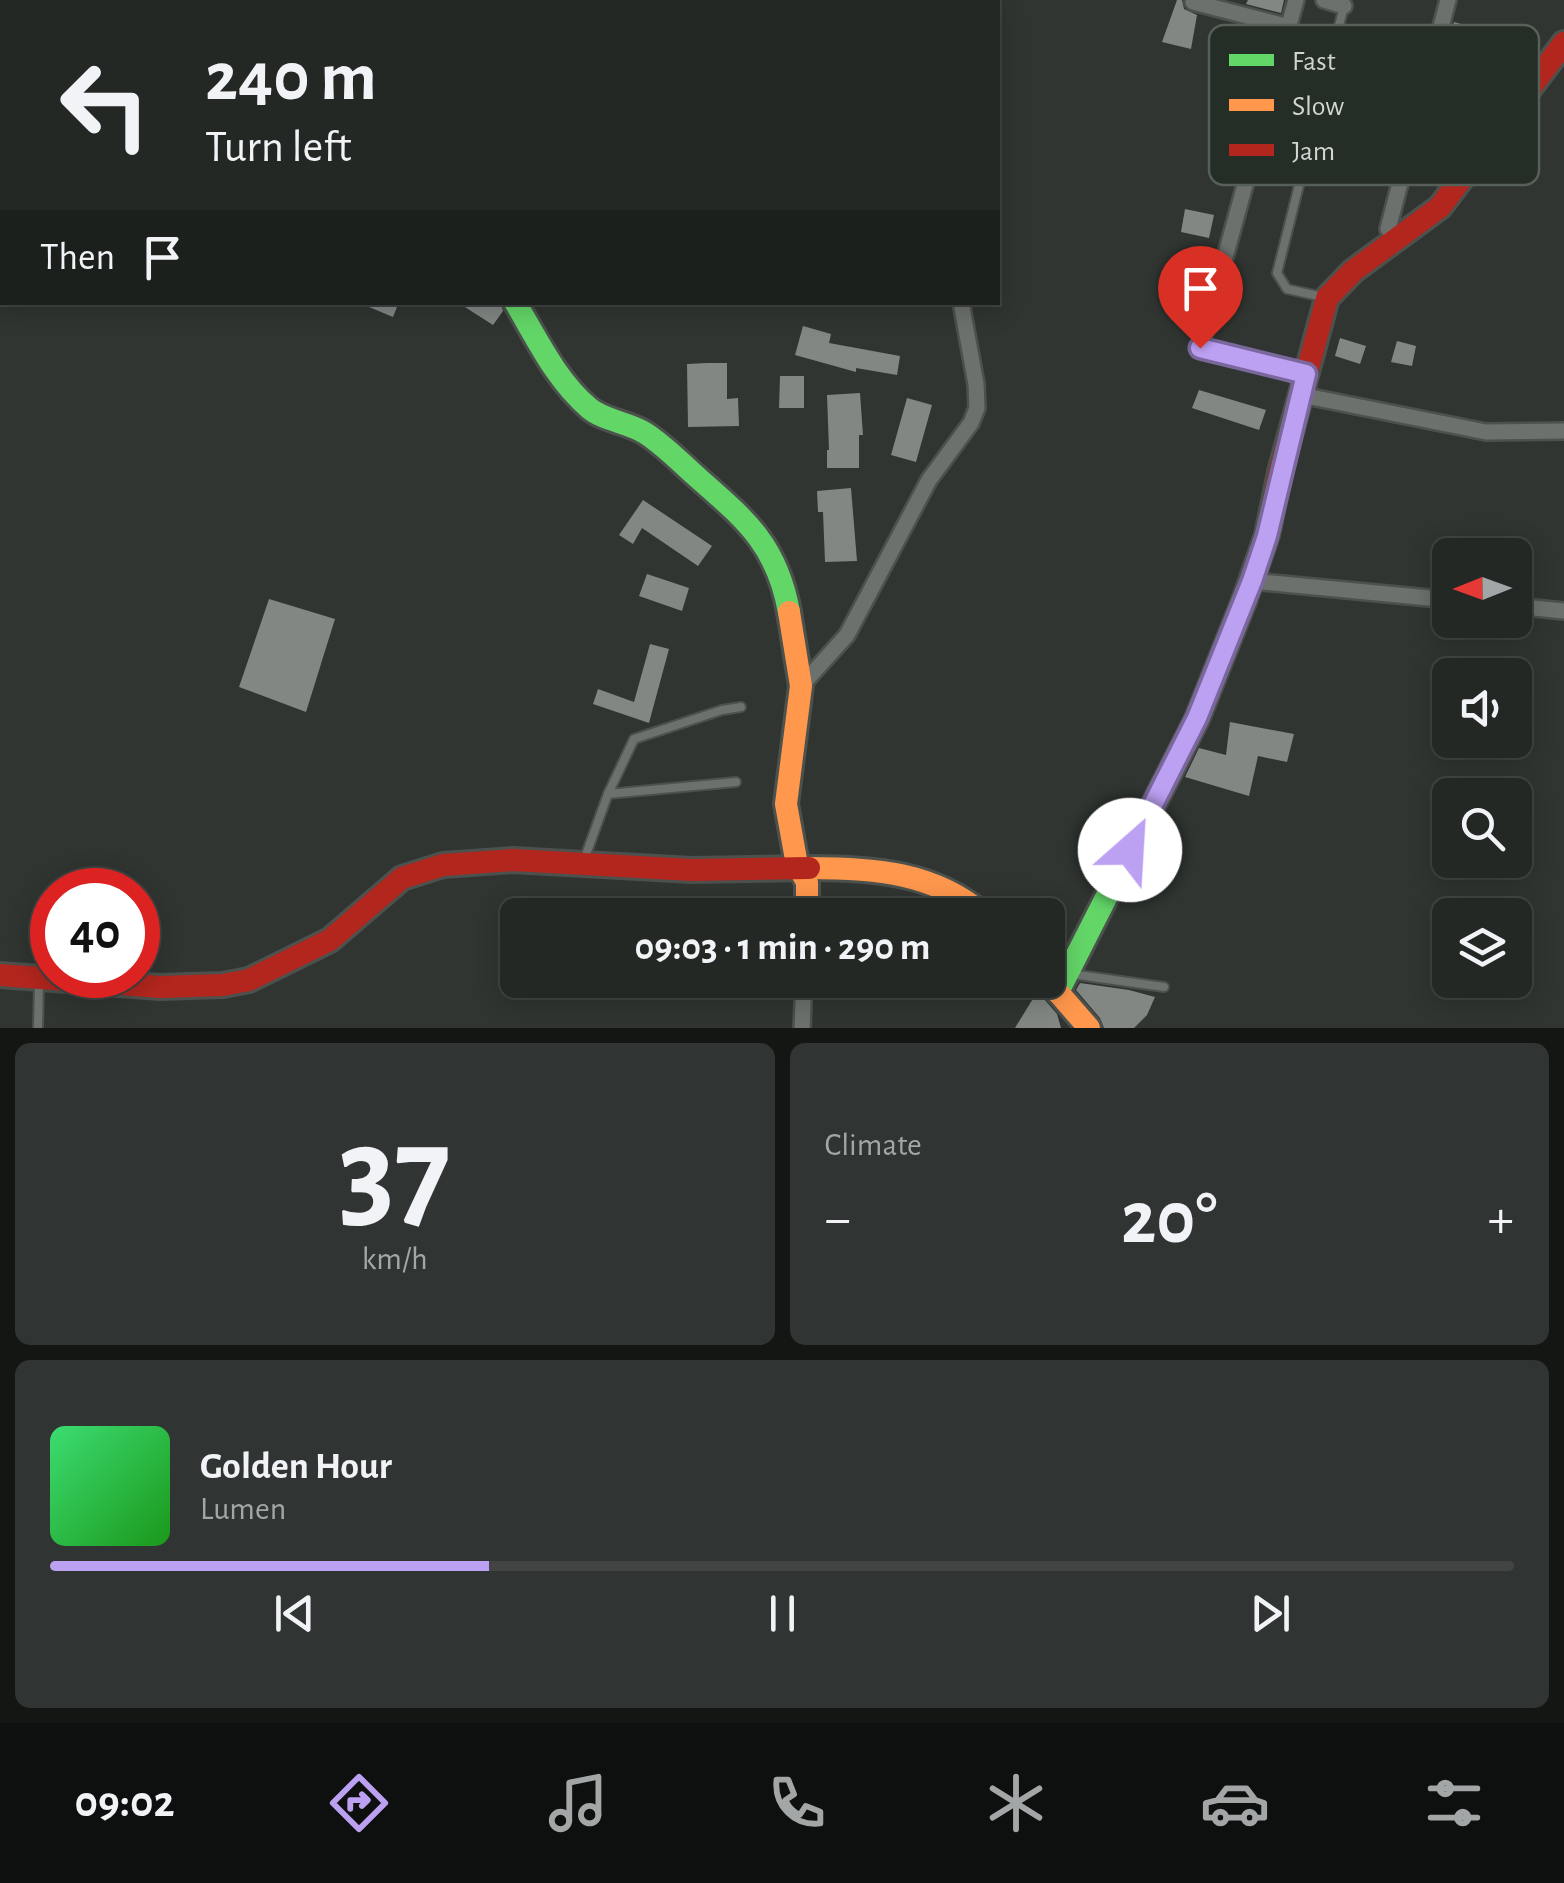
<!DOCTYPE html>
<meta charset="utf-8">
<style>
:root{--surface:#242825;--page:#303432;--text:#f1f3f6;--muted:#a3a6a7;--line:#414442;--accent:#bca0f2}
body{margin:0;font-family:"Alegreya Sans",sans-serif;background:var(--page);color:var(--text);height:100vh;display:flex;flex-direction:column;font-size:38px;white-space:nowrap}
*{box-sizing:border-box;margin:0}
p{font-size:32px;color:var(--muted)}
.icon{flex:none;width:55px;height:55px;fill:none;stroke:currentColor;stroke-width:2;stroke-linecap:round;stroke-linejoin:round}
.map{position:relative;height:1028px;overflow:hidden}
.sheet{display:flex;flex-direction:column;gap:15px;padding:15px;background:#141614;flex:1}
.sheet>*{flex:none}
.banner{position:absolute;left:0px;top:0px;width:1000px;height:305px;box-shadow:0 5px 25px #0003,0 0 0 2px var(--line);background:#242825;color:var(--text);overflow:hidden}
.needle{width:65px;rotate:269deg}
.tools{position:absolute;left:1432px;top:538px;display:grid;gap:20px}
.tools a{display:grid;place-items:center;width:100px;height:100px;border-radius:15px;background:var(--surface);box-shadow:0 5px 25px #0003,0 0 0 2px var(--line);font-size:50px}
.speed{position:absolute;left:30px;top:868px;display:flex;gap:20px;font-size:50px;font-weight:700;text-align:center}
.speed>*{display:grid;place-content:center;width:130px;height:130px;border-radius:50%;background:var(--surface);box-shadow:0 5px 25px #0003,0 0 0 2px var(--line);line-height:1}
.speed .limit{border:15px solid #d22;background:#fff;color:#111}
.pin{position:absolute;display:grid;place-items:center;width:85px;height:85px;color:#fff;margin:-102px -42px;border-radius:50% 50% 50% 0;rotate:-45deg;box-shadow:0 0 10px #0007}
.pin .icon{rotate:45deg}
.me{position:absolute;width:110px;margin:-55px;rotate:26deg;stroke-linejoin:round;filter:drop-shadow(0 0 8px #0008)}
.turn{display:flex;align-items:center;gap:35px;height:210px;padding:0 40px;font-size:45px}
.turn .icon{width:130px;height:130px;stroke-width:2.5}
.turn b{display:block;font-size:70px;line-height:85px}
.then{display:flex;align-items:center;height:95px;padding:0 40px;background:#0003;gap:20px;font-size:38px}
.big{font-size:75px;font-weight:700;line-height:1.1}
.sheet .card{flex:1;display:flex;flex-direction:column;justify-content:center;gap:15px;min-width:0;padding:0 35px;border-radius:15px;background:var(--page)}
.sheet .dial{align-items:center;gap:0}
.dial b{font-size:130px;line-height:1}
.song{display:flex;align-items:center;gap:30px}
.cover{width:120px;height:120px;border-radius:15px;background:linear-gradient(135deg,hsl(140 70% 55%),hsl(120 70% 35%))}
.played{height:10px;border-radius:5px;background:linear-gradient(90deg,var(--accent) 30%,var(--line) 30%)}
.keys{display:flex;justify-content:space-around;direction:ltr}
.heat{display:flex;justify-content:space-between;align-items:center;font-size:55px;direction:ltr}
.sheet .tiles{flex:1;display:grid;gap:15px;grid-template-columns:1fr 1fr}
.card:last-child{grid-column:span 2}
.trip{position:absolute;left:500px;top:898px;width:565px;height:100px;border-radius:15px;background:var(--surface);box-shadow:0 5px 25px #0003,0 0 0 2px var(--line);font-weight:700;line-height:100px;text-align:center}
.dock{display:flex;height:160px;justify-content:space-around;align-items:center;background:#0e100f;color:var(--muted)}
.dock .icon{width:70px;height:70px}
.dock .selected{color:var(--accent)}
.dock b{font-size:45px;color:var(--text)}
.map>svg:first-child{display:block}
.building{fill:#828784}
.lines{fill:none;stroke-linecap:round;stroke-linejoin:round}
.lane-casing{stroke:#4c514d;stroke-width:12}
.street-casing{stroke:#4c514d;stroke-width:20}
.fast-casing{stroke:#4c514d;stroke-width:28}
.slow-casing{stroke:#4c514d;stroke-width:28}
.jam-casing{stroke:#4c514d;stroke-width:28}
.lane{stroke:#6d716e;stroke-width:8}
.street{stroke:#6d716e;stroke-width:15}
.fast{stroke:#63d668;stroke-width:22}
.slow{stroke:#ff974d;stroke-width:22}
.jam{stroke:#b3261e;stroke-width:22}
.route-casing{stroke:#7a689d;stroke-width:25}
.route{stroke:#bca0f2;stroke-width:18}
.key{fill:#242d26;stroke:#575f59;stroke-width:2.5}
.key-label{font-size:28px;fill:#cfd5d0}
</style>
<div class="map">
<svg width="1564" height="1028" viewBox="0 0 1564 1028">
<rect width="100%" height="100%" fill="#303531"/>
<!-- building -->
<g class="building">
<path d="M1177,0H1182L1184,9L1197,15L1191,49L1162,42Z"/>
<path d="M1248,0H1284L1281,13L1246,4Z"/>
<path d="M1454,22L1475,28L1470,47L1449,42Z"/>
<path d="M1185,209L1214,215L1209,238L1181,232Z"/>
<path d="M357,302H399L393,317Z"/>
<path d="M457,302H500L503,311L493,325Z"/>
<path d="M803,326L831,334L829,343L900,356L897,375L856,368V372L795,355Z"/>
<path d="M1340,338L1366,346L1360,364L1335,356Z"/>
<path d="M1397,341L1416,346L1412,366L1391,362Z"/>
<path d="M707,363H727V399L738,398L739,426L688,427L687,364Z"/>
<path d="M780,376H804V408H779Z"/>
<path d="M1199,390L1266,410L1259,430L1192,408Z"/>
<path d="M860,393L863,435H859V468H827V450H829L827,395Z"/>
<path d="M907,398L932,405L916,462L891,455Z"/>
<path d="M851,488L857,561L825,562L823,512H818L817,491Z"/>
<path d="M643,500L712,546L698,566L642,528L633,544L619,535Z"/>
<path d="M647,574L689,588L682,611L639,596Z"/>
<path d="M269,599L335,619L306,712L239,687Z"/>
<path d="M650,644L669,649L649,723L593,704L598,689L634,702Z"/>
<path d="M1230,722L1294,734L1287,762L1258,756L1249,796L1185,777L1199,748L1226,755Z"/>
<path d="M1080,983L1129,990L1155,997L1147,1015L1134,1028H1104L1100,1018L1076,990Z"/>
<path d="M1034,997L1044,999L1057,1014L1061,1028H1015Z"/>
</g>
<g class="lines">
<defs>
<g id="lane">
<path d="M1323,297L1287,289L1277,273L1344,6"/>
<path d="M608,794L736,782"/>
<path d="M584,860L608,794L634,739L722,710L741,707"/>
<path d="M1071,974L1164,987"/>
<path d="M38,1028L39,983"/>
</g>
<g id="street">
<path d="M272,0L274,2"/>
<path d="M293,0L295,2"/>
<path d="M1296,0L1200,348L1305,374"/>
<path d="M1324,0L1344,6"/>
<path d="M953,2L954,0"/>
<path d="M1193,2L1289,27"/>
<path d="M1435,50L1470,58"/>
<path d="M1278,65L1324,79"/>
<path d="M1418,114L1492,138"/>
<path d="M1399,240L1388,229L1448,0"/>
<path d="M1301,395L1486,432L1564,431"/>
<path d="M1252,581L1450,600"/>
<path d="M1515,606L1564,611"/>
<path d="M801,686L847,635L929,480L971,423L977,408L976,384L961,302"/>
<path d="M802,1028L804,980"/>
</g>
<g id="fast">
<path d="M0,18L2,15"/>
<path d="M515,302C537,339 556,380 589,408C604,421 628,422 645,433C664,445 680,462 697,477C746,520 777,545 789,612"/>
<path d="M1058,992L1197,719L1244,601"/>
</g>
<g id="slow">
<path d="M789,612L801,686L786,804L797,865L807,882V915"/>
<path d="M809,868C873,868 934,872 984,915"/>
<path d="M1049,982L1089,1028"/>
</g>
<g id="jam">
<path d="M1244,601L1267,535L1280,472L1327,298L1353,271L1440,207L1564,43"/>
<path d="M0,975L160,987L223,985L249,980L330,940L402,878L443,865L513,860L692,870L809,868"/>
</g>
</defs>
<!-- lane casing -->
<use href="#lane" class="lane-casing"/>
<!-- street casing -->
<use href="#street" class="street-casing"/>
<!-- fast casing -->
<use href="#fast" class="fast-casing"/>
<!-- slow casing -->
<use href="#slow" class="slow-casing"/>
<!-- jam casing -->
<use href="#jam" class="jam-casing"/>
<!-- lane -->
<use href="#lane" class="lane"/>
<!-- street -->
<use href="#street" class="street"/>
<!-- fast -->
<use href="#fast" class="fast"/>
<!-- slow -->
<use href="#slow" class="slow"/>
<!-- jam -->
<use href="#jam" class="jam"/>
</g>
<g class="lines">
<defs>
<path id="route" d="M1130,850L1197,718L1252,581L1267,536L1306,374L1200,348"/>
</defs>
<!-- route casing -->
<use href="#route" class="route-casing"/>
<!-- route -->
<use href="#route" class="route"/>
</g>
<!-- legend -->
<rect x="1209" y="25" width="330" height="160" rx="15" class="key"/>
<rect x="1229" y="54" width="45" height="12" fill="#63d668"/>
<rect x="1229" y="99" width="45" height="12" fill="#ff974d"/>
<rect x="1229" y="144" width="45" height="12" fill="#b3261e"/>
<g class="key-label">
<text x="1292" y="70">Fast</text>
<text x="1292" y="115">Slow</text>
<text x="1292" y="160">Jam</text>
</g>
</svg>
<div class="tools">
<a><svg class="needle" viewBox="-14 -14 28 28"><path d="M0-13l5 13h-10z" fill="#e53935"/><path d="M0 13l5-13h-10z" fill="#a3a6a7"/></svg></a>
<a><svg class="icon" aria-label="sound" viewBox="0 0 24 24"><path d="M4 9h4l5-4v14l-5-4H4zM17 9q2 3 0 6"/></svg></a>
<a><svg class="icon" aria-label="search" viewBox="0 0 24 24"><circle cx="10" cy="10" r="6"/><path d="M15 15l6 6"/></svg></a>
<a><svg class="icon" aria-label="layers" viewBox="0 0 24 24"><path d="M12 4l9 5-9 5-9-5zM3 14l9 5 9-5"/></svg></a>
</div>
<div class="speed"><div class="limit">40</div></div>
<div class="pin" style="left:1200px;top:348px;background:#d93025"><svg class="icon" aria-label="arrive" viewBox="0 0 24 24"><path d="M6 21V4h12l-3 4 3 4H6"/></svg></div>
<svg class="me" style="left:1130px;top:850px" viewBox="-20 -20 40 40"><circle r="19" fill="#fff"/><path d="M0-13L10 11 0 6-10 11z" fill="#bca0f2"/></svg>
<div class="trip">09:03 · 1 min · 290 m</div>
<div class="banner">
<div class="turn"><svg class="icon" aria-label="left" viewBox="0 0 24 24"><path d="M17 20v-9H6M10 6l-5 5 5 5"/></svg><div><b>240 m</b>Turn left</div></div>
<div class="then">Then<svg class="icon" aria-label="arrive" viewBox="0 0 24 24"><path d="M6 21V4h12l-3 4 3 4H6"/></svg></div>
</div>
</div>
<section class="sheet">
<div class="tiles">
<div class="card dial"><b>37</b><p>km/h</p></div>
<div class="card"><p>Climate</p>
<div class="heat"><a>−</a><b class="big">20°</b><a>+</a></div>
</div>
<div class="card">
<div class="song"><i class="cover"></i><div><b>Golden Hour</b><p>Lumen</p></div></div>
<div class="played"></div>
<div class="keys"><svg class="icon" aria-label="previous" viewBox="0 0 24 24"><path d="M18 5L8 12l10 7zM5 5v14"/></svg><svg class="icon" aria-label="pause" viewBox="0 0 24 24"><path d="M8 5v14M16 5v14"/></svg><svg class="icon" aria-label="next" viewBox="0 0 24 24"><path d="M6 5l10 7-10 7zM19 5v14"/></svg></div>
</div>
</div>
</section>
<nav class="dock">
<b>09:02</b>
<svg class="icon selected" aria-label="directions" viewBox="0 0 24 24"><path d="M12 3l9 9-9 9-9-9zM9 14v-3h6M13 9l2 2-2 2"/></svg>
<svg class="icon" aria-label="music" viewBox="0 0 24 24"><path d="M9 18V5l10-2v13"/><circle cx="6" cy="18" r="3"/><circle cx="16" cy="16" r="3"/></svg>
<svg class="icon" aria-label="phone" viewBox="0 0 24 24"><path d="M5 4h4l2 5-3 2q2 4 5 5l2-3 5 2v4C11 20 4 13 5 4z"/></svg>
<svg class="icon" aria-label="climate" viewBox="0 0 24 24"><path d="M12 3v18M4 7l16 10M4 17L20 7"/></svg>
<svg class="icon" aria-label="car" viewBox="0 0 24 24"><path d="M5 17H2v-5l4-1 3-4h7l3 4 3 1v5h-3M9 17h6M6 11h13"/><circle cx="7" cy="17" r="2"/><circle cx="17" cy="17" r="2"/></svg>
<svg class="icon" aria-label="filters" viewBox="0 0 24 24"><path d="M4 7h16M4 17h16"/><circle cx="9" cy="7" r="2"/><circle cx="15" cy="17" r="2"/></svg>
</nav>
